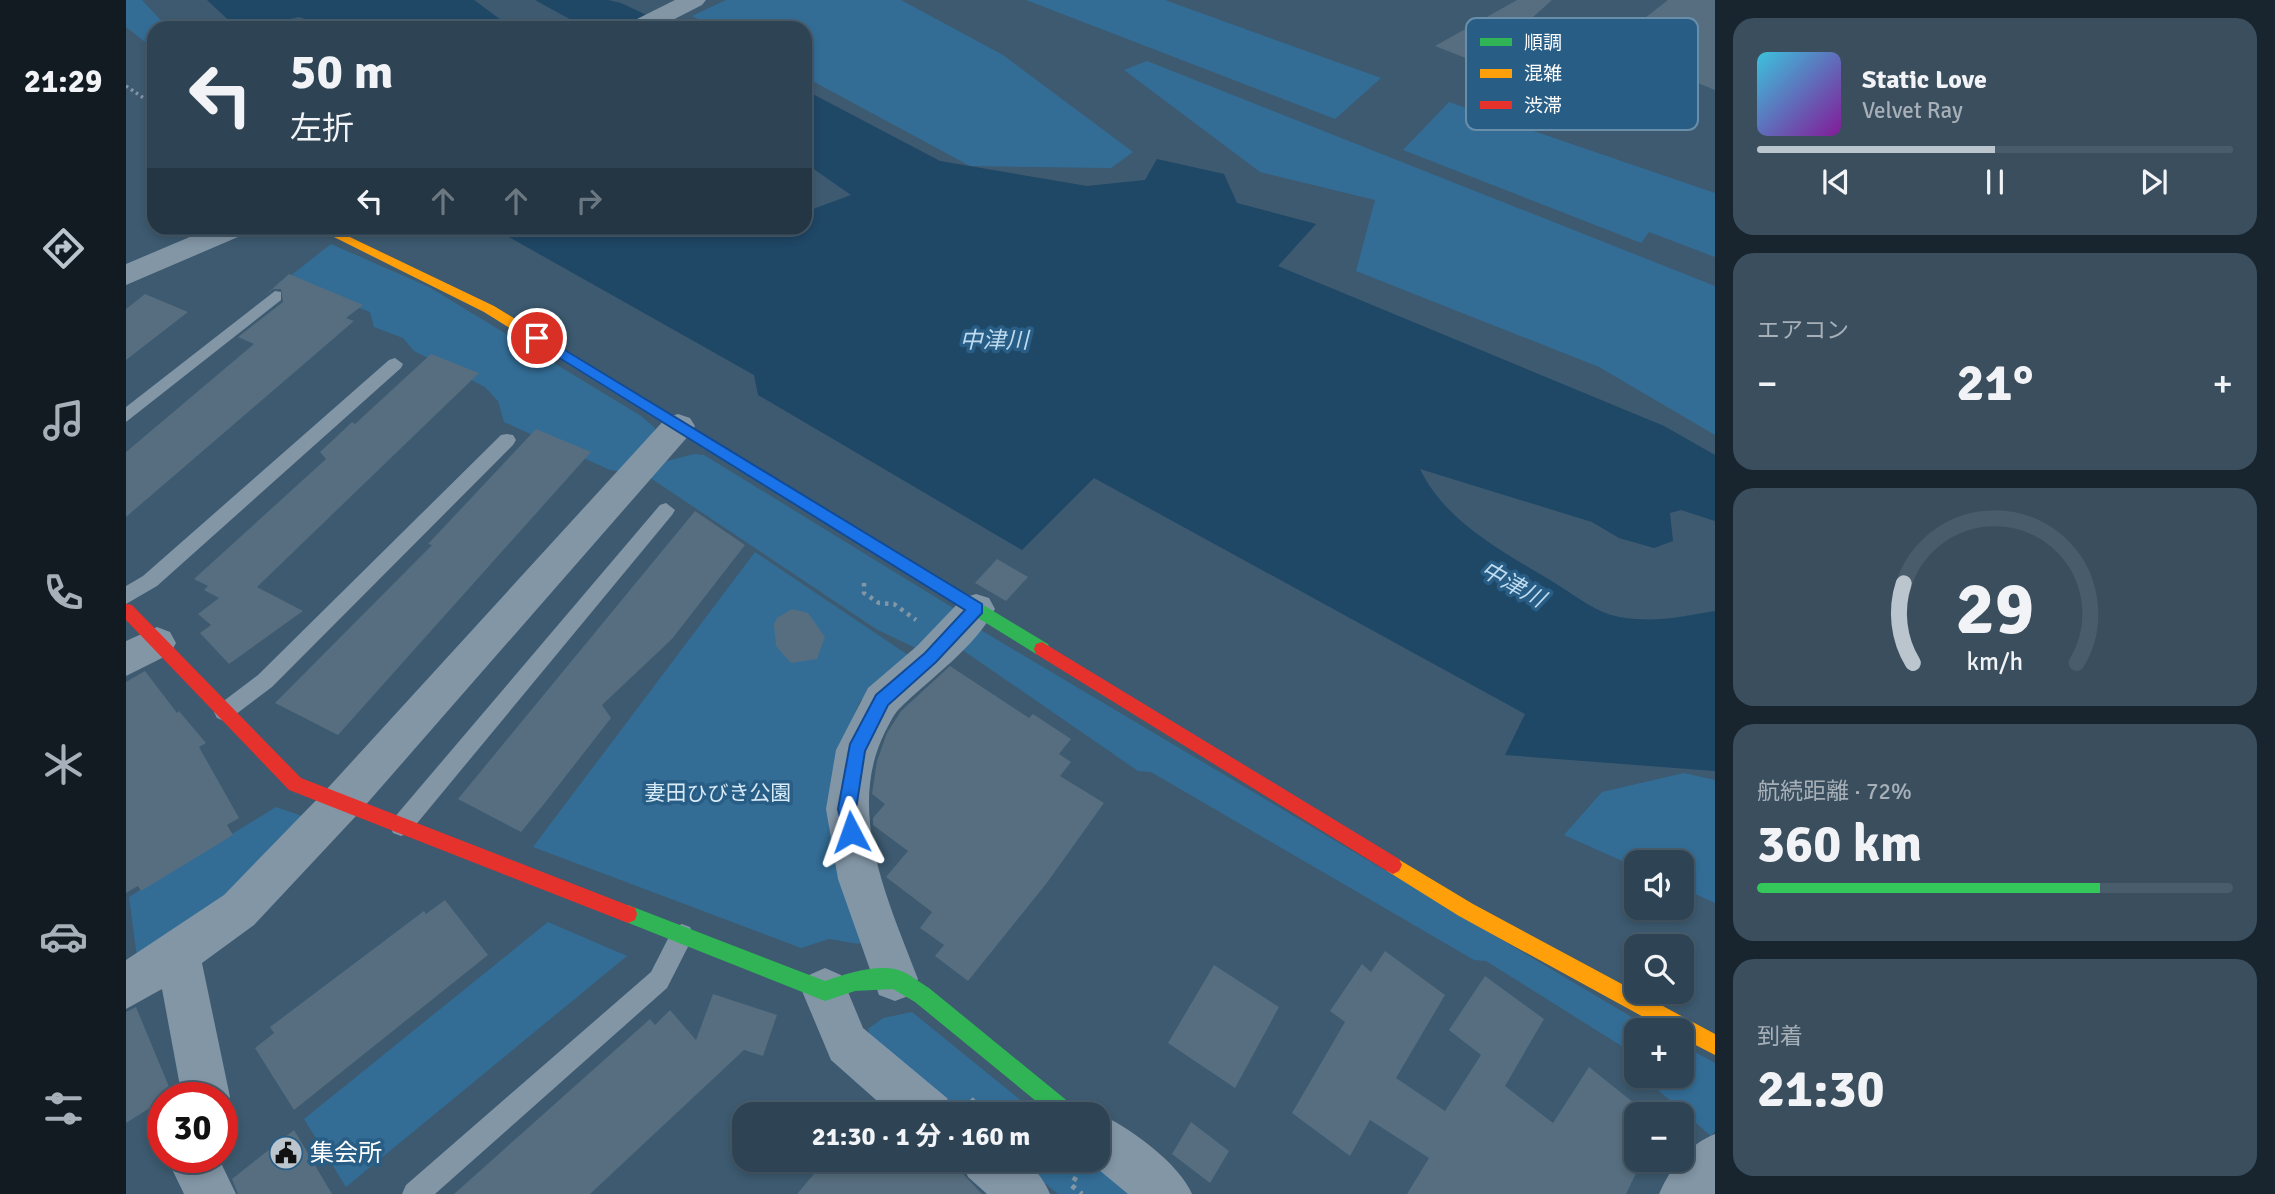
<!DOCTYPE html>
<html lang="ja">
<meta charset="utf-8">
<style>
:root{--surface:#2e4454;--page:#3a4e5e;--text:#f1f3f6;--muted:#a7b0b8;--line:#495c6b;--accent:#bbc5cd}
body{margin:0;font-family:Signika,"Noto Sans JP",sans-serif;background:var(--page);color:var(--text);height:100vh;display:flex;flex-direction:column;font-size:26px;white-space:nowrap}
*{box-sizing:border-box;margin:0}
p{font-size:23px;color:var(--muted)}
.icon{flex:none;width:38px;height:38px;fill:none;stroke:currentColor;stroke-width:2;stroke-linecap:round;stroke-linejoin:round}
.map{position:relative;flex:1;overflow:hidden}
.sheet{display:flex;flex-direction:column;gap:18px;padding:18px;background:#19252e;width:560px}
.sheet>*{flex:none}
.banner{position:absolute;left:21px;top:21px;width:665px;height:214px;border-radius:21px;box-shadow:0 4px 10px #0003,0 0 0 2px var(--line);background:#2e4454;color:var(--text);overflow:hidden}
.buttons{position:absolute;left:1498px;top:850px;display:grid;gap:14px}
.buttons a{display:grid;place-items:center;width:70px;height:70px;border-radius:14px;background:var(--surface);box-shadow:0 4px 10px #0003,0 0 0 2px var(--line);font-size:35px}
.speed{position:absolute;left:21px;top:1082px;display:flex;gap:14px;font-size:35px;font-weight:700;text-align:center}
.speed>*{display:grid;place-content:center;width:91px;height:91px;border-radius:50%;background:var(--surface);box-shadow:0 4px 10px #0003,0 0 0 2px var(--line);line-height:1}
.speed .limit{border:10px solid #d22;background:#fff;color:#111}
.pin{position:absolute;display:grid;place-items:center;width:60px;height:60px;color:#fff;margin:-30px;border:4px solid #fff;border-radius:50%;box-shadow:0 2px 7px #0007}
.me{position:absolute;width:77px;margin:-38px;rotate:356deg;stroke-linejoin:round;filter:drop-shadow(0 0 5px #0008)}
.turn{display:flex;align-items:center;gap:24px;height:147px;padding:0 28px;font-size:32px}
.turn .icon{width:91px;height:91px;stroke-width:2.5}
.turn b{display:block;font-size:49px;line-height:60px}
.lanes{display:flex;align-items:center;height:66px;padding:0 28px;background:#0003;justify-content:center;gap:35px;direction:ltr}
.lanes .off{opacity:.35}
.big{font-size:52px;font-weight:700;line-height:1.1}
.sheet .card{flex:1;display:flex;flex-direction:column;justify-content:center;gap:10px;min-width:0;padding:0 24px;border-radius:21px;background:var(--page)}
.sheet .dial{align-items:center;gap:0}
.dial svg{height:182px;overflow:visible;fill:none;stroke:var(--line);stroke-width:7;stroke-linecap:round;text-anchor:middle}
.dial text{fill:var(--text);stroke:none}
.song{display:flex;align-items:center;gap:21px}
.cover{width:84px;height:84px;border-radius:10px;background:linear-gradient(135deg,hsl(190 70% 55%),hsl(290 70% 35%))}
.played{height:7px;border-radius:4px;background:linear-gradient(90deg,var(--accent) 50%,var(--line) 50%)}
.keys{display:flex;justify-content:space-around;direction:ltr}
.heat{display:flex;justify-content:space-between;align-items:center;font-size:38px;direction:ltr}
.charge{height:10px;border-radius:5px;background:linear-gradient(90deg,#34c759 72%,var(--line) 0)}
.trip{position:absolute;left:606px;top:1102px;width:378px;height:70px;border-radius:21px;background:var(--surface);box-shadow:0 4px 10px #0003,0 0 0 2px var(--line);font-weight:700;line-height:70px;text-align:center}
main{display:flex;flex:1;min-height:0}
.tabs{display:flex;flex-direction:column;width:126px;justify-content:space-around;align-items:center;background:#121b22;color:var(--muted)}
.tabs .icon{width:49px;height:49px}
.tabs .on{color:var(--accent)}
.tabs b{font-size:32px;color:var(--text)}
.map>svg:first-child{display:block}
.green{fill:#336d96}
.water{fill:#1f4766}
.building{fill:#566e7f}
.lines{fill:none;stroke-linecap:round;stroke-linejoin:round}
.path-far2{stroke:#8396a6;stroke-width:3.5;stroke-dasharray:2.5 3.5;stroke-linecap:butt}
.path-far1{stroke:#8396a6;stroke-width:4.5;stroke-dasharray:3.5 5;stroke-linecap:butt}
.path{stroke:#8396a6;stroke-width:5;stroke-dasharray:4.5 6;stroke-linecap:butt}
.lane{fill:#8396a6;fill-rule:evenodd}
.street{fill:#8396a6;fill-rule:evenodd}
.fast{fill:#30b455;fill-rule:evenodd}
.slow{fill:#ff9f0a;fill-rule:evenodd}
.jam{fill:#e5322d;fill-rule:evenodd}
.route{fill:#1a73e8;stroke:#114b97;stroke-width:2}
.labels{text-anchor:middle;stroke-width:7;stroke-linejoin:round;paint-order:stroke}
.park-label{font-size:21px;fill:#d6e9f6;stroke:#285d85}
.water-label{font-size:23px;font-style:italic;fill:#bedbef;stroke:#285d85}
.near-poi-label{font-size:24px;fill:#fff;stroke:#285d85;text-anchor:start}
.key{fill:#285d85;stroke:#688eaa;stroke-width:2}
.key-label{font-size:19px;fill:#fff}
</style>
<main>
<nav class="tabs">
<b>21:29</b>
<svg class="icon on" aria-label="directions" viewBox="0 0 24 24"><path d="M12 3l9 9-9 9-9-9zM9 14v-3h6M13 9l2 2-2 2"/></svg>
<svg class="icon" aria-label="music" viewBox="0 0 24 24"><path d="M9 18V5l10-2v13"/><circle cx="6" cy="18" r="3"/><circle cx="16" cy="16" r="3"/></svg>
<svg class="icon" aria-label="phone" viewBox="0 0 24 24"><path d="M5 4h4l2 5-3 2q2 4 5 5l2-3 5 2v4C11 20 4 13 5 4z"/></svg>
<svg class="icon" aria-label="climate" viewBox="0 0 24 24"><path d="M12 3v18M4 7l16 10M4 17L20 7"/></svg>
<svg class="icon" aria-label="car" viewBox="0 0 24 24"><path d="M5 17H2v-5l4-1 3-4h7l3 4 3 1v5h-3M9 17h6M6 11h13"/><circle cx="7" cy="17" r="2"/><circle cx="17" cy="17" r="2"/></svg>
<svg class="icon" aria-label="filters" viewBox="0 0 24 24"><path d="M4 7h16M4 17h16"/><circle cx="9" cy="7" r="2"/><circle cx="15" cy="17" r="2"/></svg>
</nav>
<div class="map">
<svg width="1589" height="1194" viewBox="0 0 1589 1194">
<rect width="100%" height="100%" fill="#3d5a70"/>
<!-- green -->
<g class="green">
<path d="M0,0H16L42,28H28V49L0,27Z"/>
<path d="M600,0H775L877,55L1007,152L985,168L844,166L679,77V28H589L566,16Z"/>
<path d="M900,0H1039L1255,78L1209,119Z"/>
<path d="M1021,61L1589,286V435L1473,367L1230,271L1249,200L1134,172L998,70Z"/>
<path d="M1323,102L1589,193V257L1523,232L1515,243L1277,150Z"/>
<path d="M205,244L303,287L515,416L529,428L528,444L496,472L484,470L378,422L372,401L359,387L288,351L277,338L248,327L244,312L159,280Z"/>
<path d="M568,454L578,455L832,611L798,652L750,629L520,475L537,462Z"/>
<path d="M629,552L785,657L734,701L715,748L739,938L733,944L703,939L675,948L407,847Z"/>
<path d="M843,623L1529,1031H1510V1055L1360,961L1348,960L1025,772L1012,771L825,642Z"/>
<path d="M1558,773L1589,780V903L1556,888V863H1510V867L1438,835L1476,792Z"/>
<path d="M150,807L176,816L104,898L11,957L3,897Z"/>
<path d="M422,922L501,956L220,1187L178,1119Z"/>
<path d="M786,1012L913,1115H836L774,1063L748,1053L742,1029L757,1018Z"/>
<path d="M1556,1045L1589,1063V1131L1585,1136L1516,1076H1556Z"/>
<path d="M891,1160H970L1012,1194H932Z"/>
</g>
<!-- water -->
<g class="water">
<path d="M81,0H348L386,28H207L173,17L159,20L158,28H111Z"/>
<path d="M409,0H482L495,3L548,28H460Z"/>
<path d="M679,90L814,161L961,186L1019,180L1031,159L1098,174L1111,203L1190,224L1152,266L1538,426L1589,455V521L1555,510L1544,513L1547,541L1528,548L1493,538L1466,522L1294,469C1321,525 1382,554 1432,585C1453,598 1469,612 1493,617C1531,623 1553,617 1589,611V771L1379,755L1399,714L968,478L896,550L632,395L628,375L367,228H679V212L725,195L679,163Z"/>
</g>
<!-- building -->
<g class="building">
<path d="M1391,0H1426L1355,64L1309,46Z"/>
<path d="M1542,0H1589V90L1567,81L1544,98L1510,83L1503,88L1456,67Z"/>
<path d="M163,274L237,305L220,318L228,321L0,517V452L128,344L112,337L157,302L155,289H147L137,297Z"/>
<path d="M19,294L62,312L0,360V309Z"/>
<path d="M305,354L353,373L131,587L177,611L103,664L74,633L85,625L72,614L93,598L78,590L82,586L68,579L200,459L194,452L207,440L226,422L229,424Z"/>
<path d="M410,429L465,452L212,735L149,703L306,545L302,544Z"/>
<path d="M569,511L619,545L546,639L476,705L485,718L418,804L395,832L332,799Z"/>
<path d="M871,559L902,577L880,601L849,583Z"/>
<path d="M666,609L682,613L699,637L691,659L665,663L650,646L648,624L651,618Z"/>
<path d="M824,666L903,718L907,714L945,739L933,754L945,762L934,776L978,803L920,884L842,981L809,956L818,945L794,928L806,912L760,877L782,851L747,825V818L759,804L746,794L751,761L761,733L775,711Z"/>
<path d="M19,671L51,713L53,711L80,743L73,747L113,818L101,825L107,835L15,891L12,886L0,893V682Z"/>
<path d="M319,900L362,955L168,1110L129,1048L148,1033L144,1027L298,911L300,914Z"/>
<path d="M1259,951L1319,995L1270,1078L1319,1111L1355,1055L1323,1030L1359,976L1418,1019L1379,1086L1427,1123L1463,1067L1523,1115H1510V1160H1523L1518,1171L1513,1167L1500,1194H1281L1303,1158L1244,1120L1224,1156L1166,1113L1219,1022L1204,1011L1236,964L1245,972Z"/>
<path d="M1088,965L1153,1007L1109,1088L1042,1043Z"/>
<path d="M587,994L651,1015L637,1056L618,1050L464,1194H328L524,1019L529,1025L544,1010L570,1040Z"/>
<path d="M10,1007L46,1094L0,1123V1012Z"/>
<path d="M1065,1122L1103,1151L1084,1183L1046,1154Z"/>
<path d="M168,1130L206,1194H112L106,1179Z"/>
<path d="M700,1160H824L856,1194H671Z"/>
</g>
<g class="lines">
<!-- path-far2 -->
<g class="path-far2">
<path d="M0,86L28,105"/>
<path d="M148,228L163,234"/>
</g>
<!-- path-far1 -->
<path class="path-far1" d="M738,583V593L753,603L768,604L790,620"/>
<!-- path -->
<g class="path">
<path d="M845,1099L862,1115"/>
<path d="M934,1160L944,1168"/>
<path d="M950,1177L945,1185L956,1194"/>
</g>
<!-- lane -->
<g class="lane">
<path d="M149,291L155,292V300L0,422V407Z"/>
<path d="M269,358L277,364L275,368L31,586L0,604V586L17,576L263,360Z"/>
<path d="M381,434L387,435L390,440L387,445L146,687L105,718L98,721L91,718L88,712L91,706L132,675L375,435Z"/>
<path d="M540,503L549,510L546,515L283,833L275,836L267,833L264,826L267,819L534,505Z"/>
<path d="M556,924L564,927L568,935L541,988L309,1194H276L280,1185L525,972L548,927Z"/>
</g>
<!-- street -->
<g class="street">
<path d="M549,0H580L576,5L531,28H500L503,23Z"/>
<path d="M85,228H123L119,234L0,285V264Z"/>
<path d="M552,414L564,418L569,426L564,434L230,816L128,925L76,963L104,1097L96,1114V1097H56L36,989L0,1009V960L98,895L200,790L540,418Z"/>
<path d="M850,594L863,598L869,609C848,649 804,678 773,709C767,715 763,725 759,732C719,812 763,902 792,979L785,995L769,1001L753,995L712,879L700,809L710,750L742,688L791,646L837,598Z"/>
<path d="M31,627L44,632L50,643L44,654L0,676V641Z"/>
<path d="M699,968L715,975L737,1028L821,1098L828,1115H767L705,1060L676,991L683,975Z"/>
<path d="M971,1113C1001,1125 1054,1164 1066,1194H1002L961,1160H971V1115H966Z"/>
<path d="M1589,1134V1194H1533C1544,1168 1563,1144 1589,1134Z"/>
<path d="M96,1156V1157L95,1163L110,1194H58L45,1167L48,1157Z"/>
<path d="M835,1160C876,1160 905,1149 924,1194H861L842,1177Z"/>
</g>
<!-- fast -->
<g class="fast">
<path d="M566,429L922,644L924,649L922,654L916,656L910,654L561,438L559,434L561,430Z"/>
<path d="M502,905L699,981C720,974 746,965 769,969C780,971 793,982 803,988L950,1108L953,1115H927L789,1002L767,989L729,991L699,1001L495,920L493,914L495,908Z"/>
</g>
<!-- slow -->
<g class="slow">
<path d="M190,228H205L368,306L571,430L573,434L571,438H561L358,312Z"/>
<path d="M1267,856L1347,904L1589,1034V1055L1556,1038V1031H1543L1333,916L1261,871L1258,865L1261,859Z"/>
</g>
<!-- jam -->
<g class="jam">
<path d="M0,604L6,605L175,778L509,908L511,914L509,920L502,923L163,790L0,620Z"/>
<path d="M916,642L1273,859L1276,865L1273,871L1267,874L1261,871L910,654L908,649L910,644Z"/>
</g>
</g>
<!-- route -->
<path class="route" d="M411,333L856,604V613L810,662L762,705L739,751L730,809L734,832L731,838H719L712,809L724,744L750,695L799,653L839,610L406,341V335Z"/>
<!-- icons -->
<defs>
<symbol id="civic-disc" viewBox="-11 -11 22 22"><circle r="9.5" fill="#bbc5cd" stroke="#285d85"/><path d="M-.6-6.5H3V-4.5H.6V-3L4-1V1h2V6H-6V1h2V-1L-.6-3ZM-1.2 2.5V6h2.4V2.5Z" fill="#111"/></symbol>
</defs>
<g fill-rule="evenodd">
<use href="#civic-disc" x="141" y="1134" width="38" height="38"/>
</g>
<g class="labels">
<!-- park labels -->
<g class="park-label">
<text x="592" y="800">妻田ひびき公園</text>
</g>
<!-- water labels -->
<g class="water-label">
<text x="868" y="348">中津川</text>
<text transform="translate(1387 584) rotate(29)" y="8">中津川</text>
</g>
<!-- near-poi labels -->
<g class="near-poi-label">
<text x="184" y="1161">集会所</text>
</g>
</g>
<!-- legend -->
<rect x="1340" y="18" width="232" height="112" rx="10" class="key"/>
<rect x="1354" y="38" width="32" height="8" fill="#30b455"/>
<rect x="1354" y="69" width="32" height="9" fill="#ff9f0a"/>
<rect x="1354" y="101" width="32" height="8" fill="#e5322d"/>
<g class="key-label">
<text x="1398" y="49">順調</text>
<text x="1398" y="80">混雑</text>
<text x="1398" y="112">渋滞</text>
</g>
</svg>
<div class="buttons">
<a><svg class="icon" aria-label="sound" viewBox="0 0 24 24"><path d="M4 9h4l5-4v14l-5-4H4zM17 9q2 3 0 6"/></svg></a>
<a><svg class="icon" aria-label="search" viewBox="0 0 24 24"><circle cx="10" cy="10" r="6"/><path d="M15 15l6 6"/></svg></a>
<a>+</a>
<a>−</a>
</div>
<div class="speed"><div class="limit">30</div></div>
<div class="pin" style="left:411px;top:338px;background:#d93025"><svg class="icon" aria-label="arrive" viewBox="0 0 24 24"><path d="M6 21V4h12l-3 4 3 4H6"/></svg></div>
<svg class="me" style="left:725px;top:832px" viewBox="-20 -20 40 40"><path d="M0-17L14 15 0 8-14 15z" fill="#1a73e8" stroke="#fff" stroke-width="4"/></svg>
<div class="trip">21:30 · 1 分 · 160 m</div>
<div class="banner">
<div class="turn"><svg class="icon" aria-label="left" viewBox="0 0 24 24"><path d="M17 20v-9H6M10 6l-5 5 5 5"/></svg><div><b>50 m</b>左折</div></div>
<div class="lanes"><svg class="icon" aria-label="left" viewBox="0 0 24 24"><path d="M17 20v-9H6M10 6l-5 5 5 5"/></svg><svg class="icon off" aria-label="ahead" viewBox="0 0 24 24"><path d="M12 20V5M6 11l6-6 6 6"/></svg><svg class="icon off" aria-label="ahead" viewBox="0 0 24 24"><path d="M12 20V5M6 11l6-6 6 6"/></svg><svg class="icon off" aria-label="right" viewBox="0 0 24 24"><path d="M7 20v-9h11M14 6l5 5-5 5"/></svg></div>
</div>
</div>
<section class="sheet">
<div class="card">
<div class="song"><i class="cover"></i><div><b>Static Love</b><p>Velvet Ray</p></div></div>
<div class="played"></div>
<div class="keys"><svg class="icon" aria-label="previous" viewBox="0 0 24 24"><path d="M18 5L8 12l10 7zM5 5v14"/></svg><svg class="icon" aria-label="pause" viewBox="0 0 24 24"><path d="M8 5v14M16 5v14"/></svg><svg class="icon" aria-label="next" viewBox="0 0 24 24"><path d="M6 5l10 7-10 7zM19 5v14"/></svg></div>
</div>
<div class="card"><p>エアコン</p>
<div class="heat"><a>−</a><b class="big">21°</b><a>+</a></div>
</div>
<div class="card dial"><svg viewBox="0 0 100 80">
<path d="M14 69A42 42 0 1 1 86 69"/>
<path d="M14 69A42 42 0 0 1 10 34" stroke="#bbc5cd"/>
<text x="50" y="56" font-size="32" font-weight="700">29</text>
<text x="50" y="72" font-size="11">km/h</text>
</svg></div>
<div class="card"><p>航続距離 · 72%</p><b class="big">360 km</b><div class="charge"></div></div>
<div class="card"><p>到着</p><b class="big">21:30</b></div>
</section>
</main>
